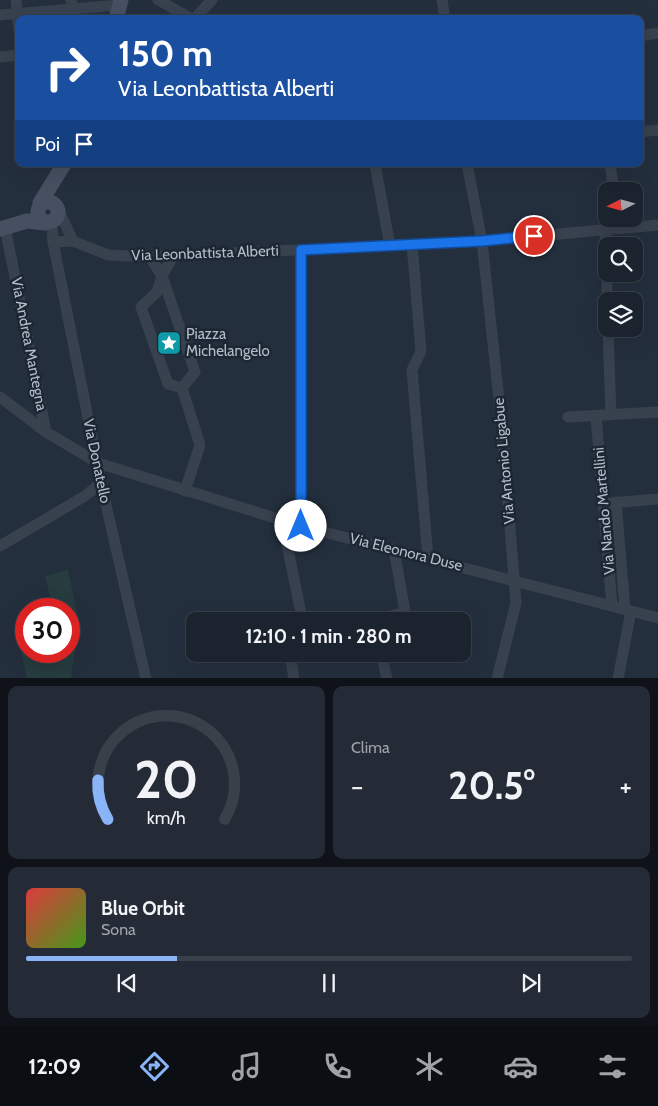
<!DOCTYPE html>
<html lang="it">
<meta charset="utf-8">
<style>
:root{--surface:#1b232e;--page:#242b36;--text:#f1f3f6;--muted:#a0a4aa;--line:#39404a;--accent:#8ab4f8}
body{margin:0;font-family:Cabin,sans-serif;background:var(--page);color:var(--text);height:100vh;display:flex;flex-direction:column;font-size:19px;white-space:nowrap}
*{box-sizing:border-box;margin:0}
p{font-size:16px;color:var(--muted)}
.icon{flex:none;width:28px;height:28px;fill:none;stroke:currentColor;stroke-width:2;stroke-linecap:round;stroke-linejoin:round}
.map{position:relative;height:678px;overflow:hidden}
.drawer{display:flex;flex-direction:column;gap:8px;padding:8px;background:#0f1319;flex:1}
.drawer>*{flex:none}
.top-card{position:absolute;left:15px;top:15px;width:629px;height:152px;border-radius:10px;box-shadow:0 5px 20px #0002,0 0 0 1px var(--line);background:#1a4fa0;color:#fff;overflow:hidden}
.needle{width:32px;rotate:264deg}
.controls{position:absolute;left:598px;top:182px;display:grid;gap:10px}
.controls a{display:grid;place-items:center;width:45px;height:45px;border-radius:10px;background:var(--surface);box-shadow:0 5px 20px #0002,0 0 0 1px var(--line);font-size:25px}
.speed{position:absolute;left:15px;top:598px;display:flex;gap:10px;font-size:25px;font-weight:700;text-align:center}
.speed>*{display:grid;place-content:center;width:65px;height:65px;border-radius:50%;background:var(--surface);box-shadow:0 5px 20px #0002,0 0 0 1px var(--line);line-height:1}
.speed .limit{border:8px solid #d22;background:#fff;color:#111}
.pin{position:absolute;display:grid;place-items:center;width:42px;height:42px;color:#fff;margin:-21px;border:2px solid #fff;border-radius:50%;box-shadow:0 1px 5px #0007}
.me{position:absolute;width:55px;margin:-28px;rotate:0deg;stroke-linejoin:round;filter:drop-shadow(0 0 4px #0008)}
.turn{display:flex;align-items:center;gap:18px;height:105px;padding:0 20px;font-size:22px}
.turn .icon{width:65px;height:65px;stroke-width:2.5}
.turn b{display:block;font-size:35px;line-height:42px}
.then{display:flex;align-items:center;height:48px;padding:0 20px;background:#0003;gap:10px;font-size:19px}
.big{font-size:38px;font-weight:800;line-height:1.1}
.drawer .tile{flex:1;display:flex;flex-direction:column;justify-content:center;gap:8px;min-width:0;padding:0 18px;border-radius:10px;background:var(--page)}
.drawer .dial{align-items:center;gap:0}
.dial svg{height:130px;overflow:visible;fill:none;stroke:var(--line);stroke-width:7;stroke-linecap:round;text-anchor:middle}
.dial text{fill:var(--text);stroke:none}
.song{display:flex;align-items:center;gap:15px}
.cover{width:60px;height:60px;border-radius:8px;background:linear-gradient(135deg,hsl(0 70% 55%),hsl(100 70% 35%))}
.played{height:5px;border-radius:2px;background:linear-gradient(90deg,var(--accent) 25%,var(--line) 25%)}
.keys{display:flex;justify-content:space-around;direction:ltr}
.heat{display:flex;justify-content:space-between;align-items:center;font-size:28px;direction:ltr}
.drawer .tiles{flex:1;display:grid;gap:8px;grid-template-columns:1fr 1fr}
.tile:last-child{grid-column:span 2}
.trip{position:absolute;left:186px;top:612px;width:285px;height:50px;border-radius:10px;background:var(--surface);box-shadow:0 5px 20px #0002,0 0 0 1px var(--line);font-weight:800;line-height:50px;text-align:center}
.dock{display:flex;height:80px;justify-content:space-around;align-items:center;background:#0b0e12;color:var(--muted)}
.dock .icon{width:35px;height:35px}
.dock .on{color:var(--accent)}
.dock b{font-size:22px;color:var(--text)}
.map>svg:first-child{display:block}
.green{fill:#263c3f}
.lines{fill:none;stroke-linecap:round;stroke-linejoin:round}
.street{stroke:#38414e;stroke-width:11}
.secondary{stroke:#465061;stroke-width:15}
.route-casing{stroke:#114b97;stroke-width:12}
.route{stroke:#1a73e8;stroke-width:9}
.labels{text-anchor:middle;stroke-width:5;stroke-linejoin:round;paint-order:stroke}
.street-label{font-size:15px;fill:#b4bcc9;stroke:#1d2633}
.poi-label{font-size:15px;fill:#b4bcc9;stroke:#1d2633;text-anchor:start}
</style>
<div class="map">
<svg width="658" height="679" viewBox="0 0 658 679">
<rect width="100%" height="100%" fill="#242f3e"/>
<!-- green -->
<path class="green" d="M68,570L80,627L71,673L72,678H27L20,646L26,645V651H69V609H47L50,596L45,576Z"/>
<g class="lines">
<!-- street -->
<g class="street">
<path d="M16,0L19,31"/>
<path d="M71,0L74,19"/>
<path d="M158,0L192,19"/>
<path d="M442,0L445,19"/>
<path d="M0,15L120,5"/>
<path d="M194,19L212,0"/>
<path d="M640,36L658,33"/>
<path d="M0,57L19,55"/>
<path d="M640,132L658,130"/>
<path d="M375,164L390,246"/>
<path d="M467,164L482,241L502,427L516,603L497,679"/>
<path d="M610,164L614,191"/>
<path d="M58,209L73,241"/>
<path d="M52,222L53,242L101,483L146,679"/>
<path d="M5,227L46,432"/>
<path d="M605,229L606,266"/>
<path d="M53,242L73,241L108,255L150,257L482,241L658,225"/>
<path d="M412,244L421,351L412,370L428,558"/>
<path d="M173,256L162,276L157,292L141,307L168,384L182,388"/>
<path d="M150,257L162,276L195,372L182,388"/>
<path d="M607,274V301"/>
<path d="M608,329L611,415"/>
<path d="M182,388L200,445L185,491"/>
<path d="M0,397L46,432L98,463L301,526L658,618"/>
<path d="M596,416L612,606"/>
<path d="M568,417L658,412"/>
<path d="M616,502L625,609"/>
<path d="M610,503L658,499"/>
<path d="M282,520L302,618L287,621"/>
<path d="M301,526V250"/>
<path d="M0,546L85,496L101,483"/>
<path d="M392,621L391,616L405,612L394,549"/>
<path d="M290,654L294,679"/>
<path d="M387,679L382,656L389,654"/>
<path d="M618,679L631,611"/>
</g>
<!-- secondary -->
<g class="secondary">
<path d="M116,19L121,0"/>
<circle cx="48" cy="212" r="10"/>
<path d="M40,203L64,164"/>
<path d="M0,229L27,221L45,223"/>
</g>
</g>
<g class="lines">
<defs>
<path id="route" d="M301,526V250L482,241L534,236"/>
</defs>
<!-- route casing -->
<use href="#route" class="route-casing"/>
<!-- route -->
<use href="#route" class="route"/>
</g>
<!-- icons -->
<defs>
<symbol id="sight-square" viewBox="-11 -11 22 22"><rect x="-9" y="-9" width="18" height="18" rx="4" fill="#0f9aa8" stroke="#1d2633"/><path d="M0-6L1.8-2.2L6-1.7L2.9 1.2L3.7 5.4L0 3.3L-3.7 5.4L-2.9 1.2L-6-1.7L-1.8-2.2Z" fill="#fff"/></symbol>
</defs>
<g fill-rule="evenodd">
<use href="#sight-square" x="155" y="329" width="28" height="28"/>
</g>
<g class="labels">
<!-- street labels -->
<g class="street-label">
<text transform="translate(205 253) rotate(-2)" y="5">Via Leonbattista Alberti</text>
<text transform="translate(29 344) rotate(79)" y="5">Via Andrea Mantegna</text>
<text transform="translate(97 461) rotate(78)" y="5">Via Donatello</text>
<text transform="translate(504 461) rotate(-95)" y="5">Via Antonio Ligabue</text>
<text transform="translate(604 511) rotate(-95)" y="5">Via Nando Martellini</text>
<text transform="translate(406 552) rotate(14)" y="5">Via Eleonora Duse</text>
</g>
<!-- poi labels -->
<g class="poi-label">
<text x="186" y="339">Piazza<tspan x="186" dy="17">Michelangelo</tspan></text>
</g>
</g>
</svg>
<div class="controls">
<a><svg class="needle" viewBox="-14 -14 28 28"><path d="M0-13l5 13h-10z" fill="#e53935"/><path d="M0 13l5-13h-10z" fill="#a0a4aa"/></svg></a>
<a><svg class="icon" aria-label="search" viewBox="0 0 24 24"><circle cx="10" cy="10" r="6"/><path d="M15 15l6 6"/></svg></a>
<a><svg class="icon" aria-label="layers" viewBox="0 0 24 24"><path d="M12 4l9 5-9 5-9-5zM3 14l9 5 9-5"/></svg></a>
</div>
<div class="speed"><div class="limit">30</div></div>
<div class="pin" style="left:534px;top:236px;background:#d93025"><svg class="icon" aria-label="arrive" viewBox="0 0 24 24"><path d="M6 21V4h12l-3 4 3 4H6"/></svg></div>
<svg class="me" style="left:301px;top:526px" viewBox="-20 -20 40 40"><circle r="19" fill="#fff"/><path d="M0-13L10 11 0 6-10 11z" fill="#1a73e8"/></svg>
<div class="trip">12:10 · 1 min · 280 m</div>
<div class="top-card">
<div class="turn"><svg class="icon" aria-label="right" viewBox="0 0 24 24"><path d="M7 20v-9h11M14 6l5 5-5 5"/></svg><div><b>150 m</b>Via Leonbattista Alberti</div></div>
<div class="then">Poi<svg class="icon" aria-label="arrive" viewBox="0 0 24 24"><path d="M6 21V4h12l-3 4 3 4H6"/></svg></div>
</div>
</div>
<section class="drawer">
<div class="tiles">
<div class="tile dial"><svg viewBox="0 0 100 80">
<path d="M14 69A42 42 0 1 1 86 69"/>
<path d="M14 69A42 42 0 0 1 8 45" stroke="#8ab4f8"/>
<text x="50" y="56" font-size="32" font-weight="700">20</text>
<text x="50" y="72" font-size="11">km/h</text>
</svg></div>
<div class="tile"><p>Clima</p>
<div class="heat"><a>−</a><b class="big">20.5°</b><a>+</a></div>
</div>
<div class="tile">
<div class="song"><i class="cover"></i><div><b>Blue Orbit</b><p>Sona</p></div></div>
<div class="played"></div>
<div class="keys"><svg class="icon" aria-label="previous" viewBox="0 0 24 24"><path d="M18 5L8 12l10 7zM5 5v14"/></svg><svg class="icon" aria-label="pause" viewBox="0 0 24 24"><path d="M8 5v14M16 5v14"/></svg><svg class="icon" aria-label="next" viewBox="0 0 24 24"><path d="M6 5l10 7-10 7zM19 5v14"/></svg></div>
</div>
</div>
</section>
<nav class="dock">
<b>12:09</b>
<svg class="icon on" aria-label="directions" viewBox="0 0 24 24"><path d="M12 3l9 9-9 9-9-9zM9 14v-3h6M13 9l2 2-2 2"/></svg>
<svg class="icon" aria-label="music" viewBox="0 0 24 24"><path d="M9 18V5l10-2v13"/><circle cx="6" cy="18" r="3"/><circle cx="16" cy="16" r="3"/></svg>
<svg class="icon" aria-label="phone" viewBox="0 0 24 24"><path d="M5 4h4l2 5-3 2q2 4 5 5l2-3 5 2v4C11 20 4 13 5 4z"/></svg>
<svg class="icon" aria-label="climate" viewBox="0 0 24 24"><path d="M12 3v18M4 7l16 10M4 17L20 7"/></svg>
<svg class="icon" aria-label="car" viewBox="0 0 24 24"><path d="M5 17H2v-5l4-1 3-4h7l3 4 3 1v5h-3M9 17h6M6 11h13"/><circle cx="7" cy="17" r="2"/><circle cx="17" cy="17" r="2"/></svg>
<svg class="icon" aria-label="filters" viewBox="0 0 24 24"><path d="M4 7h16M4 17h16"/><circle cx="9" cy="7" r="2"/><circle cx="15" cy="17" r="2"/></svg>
</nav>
